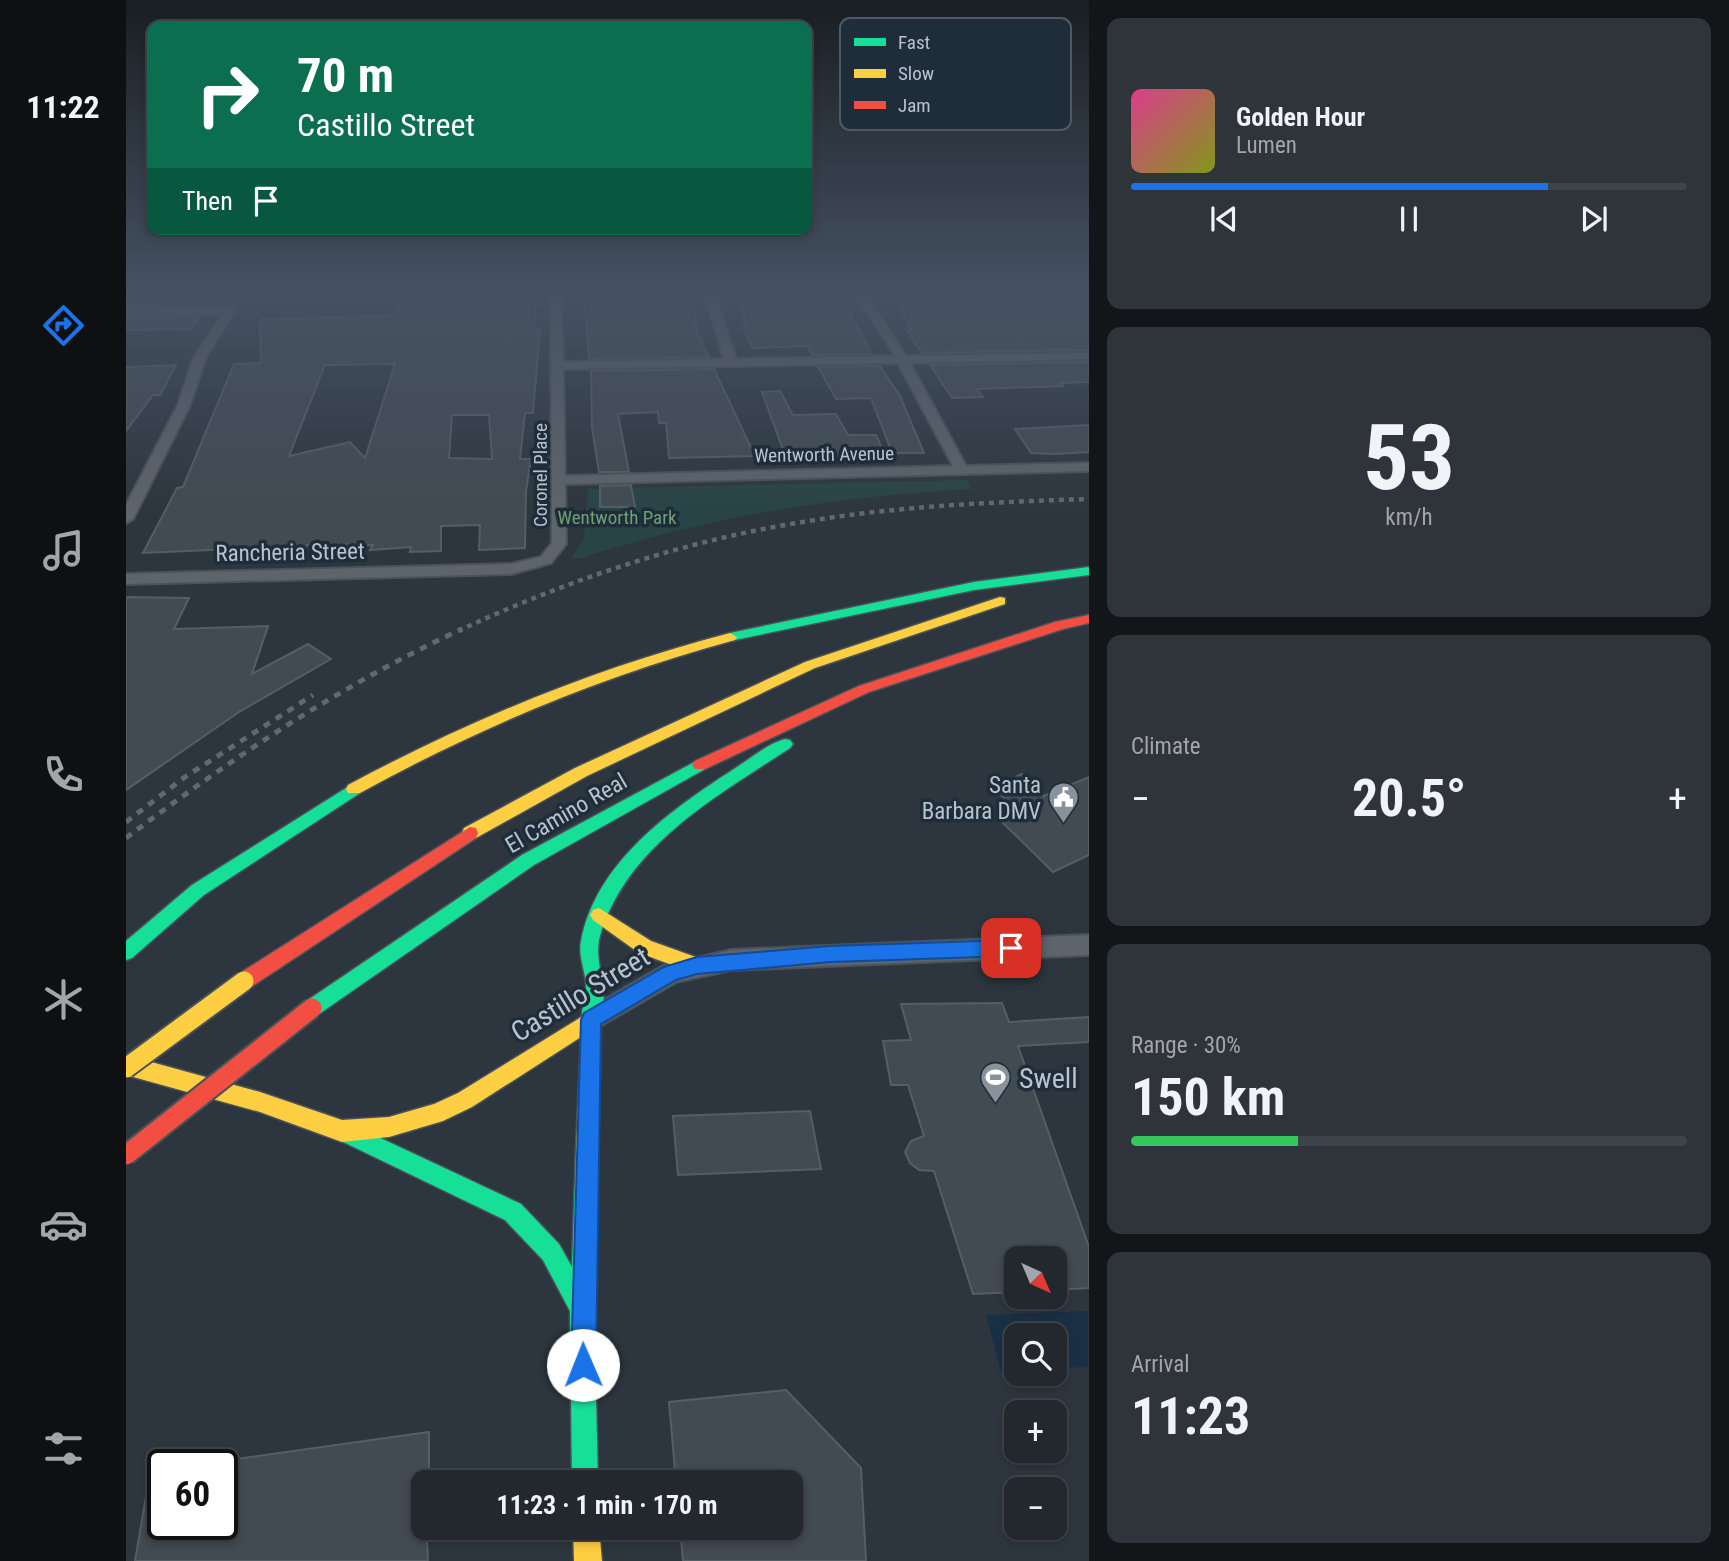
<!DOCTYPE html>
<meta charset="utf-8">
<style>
:root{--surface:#22282e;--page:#2e343a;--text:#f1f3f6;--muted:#a2a6aa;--line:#3f444a;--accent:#1a73e8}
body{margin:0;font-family:"Roboto Condensed",sans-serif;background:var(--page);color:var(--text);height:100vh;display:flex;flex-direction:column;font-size:26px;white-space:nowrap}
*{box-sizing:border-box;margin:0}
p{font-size:23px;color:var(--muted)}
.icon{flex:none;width:38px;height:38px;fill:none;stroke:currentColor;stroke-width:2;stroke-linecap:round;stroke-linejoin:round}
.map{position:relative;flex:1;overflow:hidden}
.sheet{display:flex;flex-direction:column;gap:18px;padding:18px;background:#131619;width:640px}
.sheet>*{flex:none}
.top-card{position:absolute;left:21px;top:21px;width:665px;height:214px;border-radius:14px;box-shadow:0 4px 10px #0003,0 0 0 2px var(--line);background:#0b6e4f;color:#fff;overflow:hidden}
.needle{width:46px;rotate:136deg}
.tools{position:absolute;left:878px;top:1246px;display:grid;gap:14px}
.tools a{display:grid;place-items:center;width:63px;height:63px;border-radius:14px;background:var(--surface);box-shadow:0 4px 10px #0003,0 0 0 2px var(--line);font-size:35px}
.speed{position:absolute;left:21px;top:1449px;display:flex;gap:14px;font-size:35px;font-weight:700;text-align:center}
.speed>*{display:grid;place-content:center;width:91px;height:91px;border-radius:50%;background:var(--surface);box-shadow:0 4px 10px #0003,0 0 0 2px var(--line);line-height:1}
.speed .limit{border:4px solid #111;border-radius:10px;background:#fff;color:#111}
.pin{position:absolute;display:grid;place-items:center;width:60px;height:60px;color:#fff;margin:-30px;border-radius:14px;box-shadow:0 4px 10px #0006}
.me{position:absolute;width:77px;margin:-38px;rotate:359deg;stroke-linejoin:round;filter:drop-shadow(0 0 5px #0008)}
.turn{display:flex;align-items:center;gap:24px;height:147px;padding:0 35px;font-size:32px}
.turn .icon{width:91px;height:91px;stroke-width:2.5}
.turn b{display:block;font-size:49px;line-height:60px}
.then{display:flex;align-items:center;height:66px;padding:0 35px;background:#0003;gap:14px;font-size:26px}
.big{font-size:52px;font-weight:700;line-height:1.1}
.sheet .widget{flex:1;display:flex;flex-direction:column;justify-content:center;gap:10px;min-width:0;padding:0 24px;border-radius:14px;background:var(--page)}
.sheet .dial{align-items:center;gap:0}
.dial b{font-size:91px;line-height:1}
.song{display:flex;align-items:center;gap:21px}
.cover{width:84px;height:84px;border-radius:10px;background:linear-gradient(135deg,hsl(330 70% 55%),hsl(70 70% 35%))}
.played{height:7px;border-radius:4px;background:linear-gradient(90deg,var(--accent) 75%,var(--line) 75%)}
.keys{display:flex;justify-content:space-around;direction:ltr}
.heat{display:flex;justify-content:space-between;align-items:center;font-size:38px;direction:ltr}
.charge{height:10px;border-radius:5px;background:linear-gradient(90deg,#34c759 30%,var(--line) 0)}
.trip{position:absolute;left:285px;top:1470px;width:392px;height:70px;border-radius:14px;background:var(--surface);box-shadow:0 4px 10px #0003,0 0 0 2px var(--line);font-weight:700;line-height:70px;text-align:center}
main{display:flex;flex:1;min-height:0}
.tabs{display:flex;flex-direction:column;width:126px;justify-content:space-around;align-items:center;background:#0e1012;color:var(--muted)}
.tabs .icon{width:49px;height:49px}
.tabs .on{color:var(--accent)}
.tabs b{font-size:32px;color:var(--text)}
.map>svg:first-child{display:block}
.green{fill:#294446}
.water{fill:#192f44}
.building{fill:#424a52;stroke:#555e65;stroke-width:2;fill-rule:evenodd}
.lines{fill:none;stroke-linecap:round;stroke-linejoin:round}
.street-casing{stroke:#4b535a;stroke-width:4}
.fast-casing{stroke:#4b535a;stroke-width:3}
.slow-casing{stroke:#4b535a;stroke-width:3}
.jam-casing{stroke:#4b535a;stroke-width:3}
.street{fill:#5e646b;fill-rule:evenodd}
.fast{fill:#16e098;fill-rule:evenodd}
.slow{fill:#ffcf43;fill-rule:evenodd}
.jam{fill:#f24e42;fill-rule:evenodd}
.rail-far1{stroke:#626870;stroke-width:4.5;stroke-dasharray:5 5;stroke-linecap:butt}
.rail{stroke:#626870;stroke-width:5;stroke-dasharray:7 7;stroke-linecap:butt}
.slow-bridge-casing{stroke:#4a5259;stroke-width:23;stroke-linecap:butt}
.jam-bridge-casing{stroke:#4a5259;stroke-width:23;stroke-linecap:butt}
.slow-bridge{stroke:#ffcf43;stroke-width:19}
.jam-bridge{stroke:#f24e42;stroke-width:19}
.route{fill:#1a73e8;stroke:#114b97;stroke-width:2}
.labels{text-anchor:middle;stroke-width:7;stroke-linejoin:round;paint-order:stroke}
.far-street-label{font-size:19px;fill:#b8c3ce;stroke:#1f2d3a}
.far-park-label{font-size:19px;fill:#6da174;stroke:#1f2d3a}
.street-label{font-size:23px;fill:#b8c3ce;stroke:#1f2d3a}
.poi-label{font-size:23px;fill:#b8c3ce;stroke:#1f2d3a;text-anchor:end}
.near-street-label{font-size:28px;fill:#b8c3ce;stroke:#1f2d3a}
.near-poi-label{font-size:28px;fill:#b8c3ce;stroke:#1f2d3a;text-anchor:start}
.key{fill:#1f2d3a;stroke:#4d5a66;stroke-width:2}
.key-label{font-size:19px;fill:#b8c3ce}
</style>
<main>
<nav class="tabs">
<b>11:22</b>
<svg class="icon on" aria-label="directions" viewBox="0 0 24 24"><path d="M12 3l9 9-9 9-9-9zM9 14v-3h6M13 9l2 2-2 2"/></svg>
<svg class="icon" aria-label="music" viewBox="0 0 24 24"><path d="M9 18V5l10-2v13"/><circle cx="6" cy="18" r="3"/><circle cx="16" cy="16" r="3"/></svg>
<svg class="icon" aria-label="phone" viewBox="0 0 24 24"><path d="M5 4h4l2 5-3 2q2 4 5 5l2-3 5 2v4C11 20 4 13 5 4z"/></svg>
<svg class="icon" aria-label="climate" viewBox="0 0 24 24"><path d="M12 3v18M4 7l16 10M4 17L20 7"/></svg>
<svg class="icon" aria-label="car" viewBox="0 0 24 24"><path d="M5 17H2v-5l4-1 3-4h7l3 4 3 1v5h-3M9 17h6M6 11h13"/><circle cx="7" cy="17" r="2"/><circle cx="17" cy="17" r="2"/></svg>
<svg class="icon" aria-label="filters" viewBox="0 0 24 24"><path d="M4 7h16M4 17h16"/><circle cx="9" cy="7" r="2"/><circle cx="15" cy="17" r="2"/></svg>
</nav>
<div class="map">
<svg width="963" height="1561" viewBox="0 0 963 1561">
<rect width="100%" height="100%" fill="#2d363e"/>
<!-- green -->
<g class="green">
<path d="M101,293H227C184,309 141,302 97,304Z"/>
<path d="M841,480L845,489C714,496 581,517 456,558H445L458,538L462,489Z"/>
</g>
<!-- water -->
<path class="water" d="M962,1311V1367L929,1368V1335H891V1370L875,1371L860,1315Z"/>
<!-- building -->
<g class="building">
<path d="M0,293H89L81,306H0Z"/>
<path d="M410,293L408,329H414L407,413H399L394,459H405L400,491L399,548L353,550L354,525L315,526V551L284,552L285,547L244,550L247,545L233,546L234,544L181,545L178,554L150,555L152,547L17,553L51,488L57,487L108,364L135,363L134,320L269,315L276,296ZM269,364L239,458L224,442L163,456L199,365ZM326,415H363L366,459L323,458Z"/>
<path d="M458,293H564L571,325H568L583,357L463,359Z"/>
<path d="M610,293H699L703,301H718L746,354L686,355L681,346L626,348L617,327H621Z"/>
<path d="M767,293H824L834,305L882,304L874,293H929L936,301L963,300V350L796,353L781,330H785Z"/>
<path d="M73,317L65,329L0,330V318Z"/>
<path d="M963,362V382L934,383L937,386L851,389L857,397L826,398L804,365Z"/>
<path d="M50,365L34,395H27L0,431V367Z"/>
<path d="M754,366L774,396L798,453H766L745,398L710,399L692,367Z"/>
<path d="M588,369L629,456L543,458L540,423H533L532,412L492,414L503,472H473L466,428L465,371Z"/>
<path d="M654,391L667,415L710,414L722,435H750L759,455L660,458L636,392Z"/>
<path d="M963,425V452L931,454L905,453L889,429Z"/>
<path d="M505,485L509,507H474V486Z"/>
<path d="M0,597L63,598L48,629L142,626L126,674L182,644L205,659L113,712L0,790Z"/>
<path d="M896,774L918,796L963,777V855L927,872L872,818L890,810L867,787Z"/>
<path d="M876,1003L883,1022L963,1017V1042L892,1046L963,1247V1288L929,1290V1258H891V1292L847,1294L808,1171L793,1170L784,1163L779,1152L785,1141L798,1136L782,1085H765L757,1041L785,1040L775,1004Z"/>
<path d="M684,1111L695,1169L552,1175L547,1116Z"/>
<path d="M660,1390L735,1468L740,1561H557L554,1528H665V1482H550L543,1402Z"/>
<path d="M303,1432V1482H298L302,1561H9L26,1461L37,1462V1524H96V1461Z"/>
</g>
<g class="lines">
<defs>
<g id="street">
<path d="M425,293H435L437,362L598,359L578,293H588L610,359L769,356L729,293H739L780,356L963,353V359L784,363L840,466L963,463V471L439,484L440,544L425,563L385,574L0,584V574L385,564L415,557L426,543ZM772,363L827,466L439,476L437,369Z"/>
<path d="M104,308L109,311L80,357L64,405L7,519L0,523V505L52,405L68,357L97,314L0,315V309Z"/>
<path d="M963,935V955L605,970L550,982L467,1030L459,1027L455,1019L459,1011L537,966L605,950Z"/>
</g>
<g id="fast">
<path d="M963,567V575L848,590L604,641L597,637L604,633L848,582Z"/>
<path d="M659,739L664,740L667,744L664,748C590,797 501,845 474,936C466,964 487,992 472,1026L465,1029L458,1026C452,1013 461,998 460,984C459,970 452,956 455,941C470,862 545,810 608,769C624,759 641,744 659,739Z"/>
<path d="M574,759L579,761L582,765L579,769L408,865L193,1014L186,1017L179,1014L176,1008L179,1002L396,855Z"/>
<path d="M228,783L234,785L236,789L234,793L78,895L6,958L0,960V941L66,885Z"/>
<path d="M216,1120L395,1204L433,1244L446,1267L450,1150L453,1142L461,1139L469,1142L472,1150L468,1311L472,1482H446L444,1311L417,1260L379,1220L209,1138L205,1131L209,1124Z"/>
</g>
<g id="slow">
<path d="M874,597L879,598V604L689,668L461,776L350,838H338L336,833L338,828L449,768L679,662Z"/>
<path d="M604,633L611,637L609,640C477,676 354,727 234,793H222L220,789L222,785C345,719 470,668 604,633Z"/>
<path d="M473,908L525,941L578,960L580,966L578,972L571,974L513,953L467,920L464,915L467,910Z"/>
<path d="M465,1011L472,1014L475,1020L472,1150L469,1158L461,1161L453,1158L450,1150L455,1037L346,1107L317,1121L263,1137L216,1142L134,1112L0,1075V1055L134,1092L216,1120L263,1117L308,1104L332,1093Z"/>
<path d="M447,1528H473L476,1561H448Z"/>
</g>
<g id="jam">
<path d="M963,615V623L937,629L743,692L579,769H569L566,765L569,761L733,686L929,622Z"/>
<path d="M344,827L350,828L352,833L350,838L125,987L118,989L111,987L109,981L111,975Z"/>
</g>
</defs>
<!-- street casing -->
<use href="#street" class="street-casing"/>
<!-- fast casing -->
<use href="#fast" class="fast-casing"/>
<!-- slow casing -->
<use href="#slow" class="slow-casing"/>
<!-- jam casing -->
<use href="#jam" class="jam-casing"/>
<!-- street -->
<use href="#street" class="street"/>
<!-- fast -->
<use href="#fast" class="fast"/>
<!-- slow -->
<use href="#slow" class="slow"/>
<!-- jam -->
<use href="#jam" class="jam"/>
<!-- rail-far1 -->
<path class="rail-far1" d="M332,631C442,580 557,541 677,522C771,506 867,502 963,499"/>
<!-- rail -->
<g class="rail">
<path d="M0,822L59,777L187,695"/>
<path d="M0,838C106,758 215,685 336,629"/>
</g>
<defs>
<path id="slow-bridge" d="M0,1068L118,981"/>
<path id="jam-bridge" d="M0,1155L186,1008"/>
</defs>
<!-- slow-bridge casing -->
<use href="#slow-bridge" class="slow-bridge-casing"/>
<!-- jam-bridge casing -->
<use href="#jam-bridge" class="jam-bridge-casing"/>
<!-- slow-bridge -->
<use href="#slow-bridge" class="slow-bridge"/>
<!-- jam-bridge -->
<use href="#jam-bridge" class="jam-bridge"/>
</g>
<!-- sky -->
<linearGradient id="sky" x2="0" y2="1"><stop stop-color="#191e22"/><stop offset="0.57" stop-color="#465263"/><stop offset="1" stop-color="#465263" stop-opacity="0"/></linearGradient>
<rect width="963" height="512" fill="url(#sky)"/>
<!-- route -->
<path class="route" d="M885,940L892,942L894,948L892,954L885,956L704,962L571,974L550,980L475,1024L470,1365L466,1374L457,1378L448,1374L445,1365L455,1020L458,1013L538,967L571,957L704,946Z"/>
<!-- icons -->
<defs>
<symbol id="civic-pin" viewBox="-11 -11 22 30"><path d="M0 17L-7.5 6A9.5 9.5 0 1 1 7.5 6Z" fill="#87929c" stroke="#1f2d3a"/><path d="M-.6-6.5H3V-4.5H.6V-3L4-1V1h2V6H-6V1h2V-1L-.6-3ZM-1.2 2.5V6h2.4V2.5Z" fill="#fff"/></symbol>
<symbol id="stadium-pin" viewBox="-11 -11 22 30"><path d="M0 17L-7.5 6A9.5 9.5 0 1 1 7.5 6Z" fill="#87929c" stroke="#1f2d3a"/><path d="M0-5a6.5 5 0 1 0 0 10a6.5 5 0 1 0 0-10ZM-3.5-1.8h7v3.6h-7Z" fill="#fff"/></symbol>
</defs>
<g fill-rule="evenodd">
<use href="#civic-pin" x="920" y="780" width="35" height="47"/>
<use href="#stadium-pin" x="852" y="1060" width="35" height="47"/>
</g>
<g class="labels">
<!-- far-street labels -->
<g class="far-street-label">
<text transform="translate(698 454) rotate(-1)" y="7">Wentworth Avenue</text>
<text transform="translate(414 475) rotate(-90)" y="7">Coronel Place</text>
</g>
<!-- far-park labels -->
<g class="far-park-label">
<text x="491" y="524">Wentworth Park</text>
</g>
<!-- street labels -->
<g class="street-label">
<text transform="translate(164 552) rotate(-1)" y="8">Rancheria Street</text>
<text transform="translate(440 813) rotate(-30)" y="8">El Camino Real</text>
</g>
<!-- poi labels -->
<g class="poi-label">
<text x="915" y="793">Santa<tspan x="915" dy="26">Barbara DMV</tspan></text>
</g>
<!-- near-street labels -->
<g class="near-street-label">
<text transform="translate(454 994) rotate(-31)" y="10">Castillo Street</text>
</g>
<!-- near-poi labels -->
<g class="near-poi-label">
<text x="893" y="1088">Swell</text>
</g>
</g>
<!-- legend -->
<rect x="714" y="18" width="231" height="112" rx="10" class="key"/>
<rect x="728" y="38" width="32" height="8" fill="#16e098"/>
<rect x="728" y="69" width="32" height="9" fill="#ffcf43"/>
<rect x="728" y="101" width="32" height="8" fill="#f24e42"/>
<g class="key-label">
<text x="772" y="49">Fast</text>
<text x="772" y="80">Slow</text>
<text x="772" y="112">Jam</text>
</g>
</svg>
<div class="tools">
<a><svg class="needle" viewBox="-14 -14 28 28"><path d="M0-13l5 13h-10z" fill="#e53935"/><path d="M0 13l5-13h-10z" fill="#a2a6aa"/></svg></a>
<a><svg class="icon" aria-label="search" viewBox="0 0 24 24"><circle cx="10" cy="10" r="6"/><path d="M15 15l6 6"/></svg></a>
<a>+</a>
<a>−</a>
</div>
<div class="speed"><div class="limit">60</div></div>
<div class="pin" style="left:885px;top:948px;background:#d93025"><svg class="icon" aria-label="arrive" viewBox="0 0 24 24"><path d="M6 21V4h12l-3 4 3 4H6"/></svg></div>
<svg class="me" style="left:457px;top:1365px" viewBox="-20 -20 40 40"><circle r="19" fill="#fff"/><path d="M0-13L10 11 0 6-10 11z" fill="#1a73e8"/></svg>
<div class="trip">11:23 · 1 min · 170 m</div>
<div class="top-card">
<div class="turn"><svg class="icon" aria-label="right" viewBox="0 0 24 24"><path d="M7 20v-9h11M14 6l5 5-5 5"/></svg><div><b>70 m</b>Castillo Street</div></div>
<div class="then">Then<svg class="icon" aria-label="arrive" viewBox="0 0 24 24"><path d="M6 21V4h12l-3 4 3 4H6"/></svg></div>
</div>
</div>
<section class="sheet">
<div class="widget">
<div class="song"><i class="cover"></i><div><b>Golden Hour</b><p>Lumen</p></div></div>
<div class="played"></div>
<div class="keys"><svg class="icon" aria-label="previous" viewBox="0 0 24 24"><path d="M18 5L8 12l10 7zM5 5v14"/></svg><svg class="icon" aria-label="pause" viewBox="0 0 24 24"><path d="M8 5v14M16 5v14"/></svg><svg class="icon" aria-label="next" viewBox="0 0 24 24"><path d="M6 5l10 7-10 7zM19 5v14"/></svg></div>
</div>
<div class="widget dial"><b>53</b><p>km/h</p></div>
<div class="widget"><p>Climate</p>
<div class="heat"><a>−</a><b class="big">20.5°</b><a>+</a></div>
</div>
<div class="widget"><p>Range · 30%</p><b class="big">150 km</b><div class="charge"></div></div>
<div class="widget"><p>Arrival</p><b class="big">11:23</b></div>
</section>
</main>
